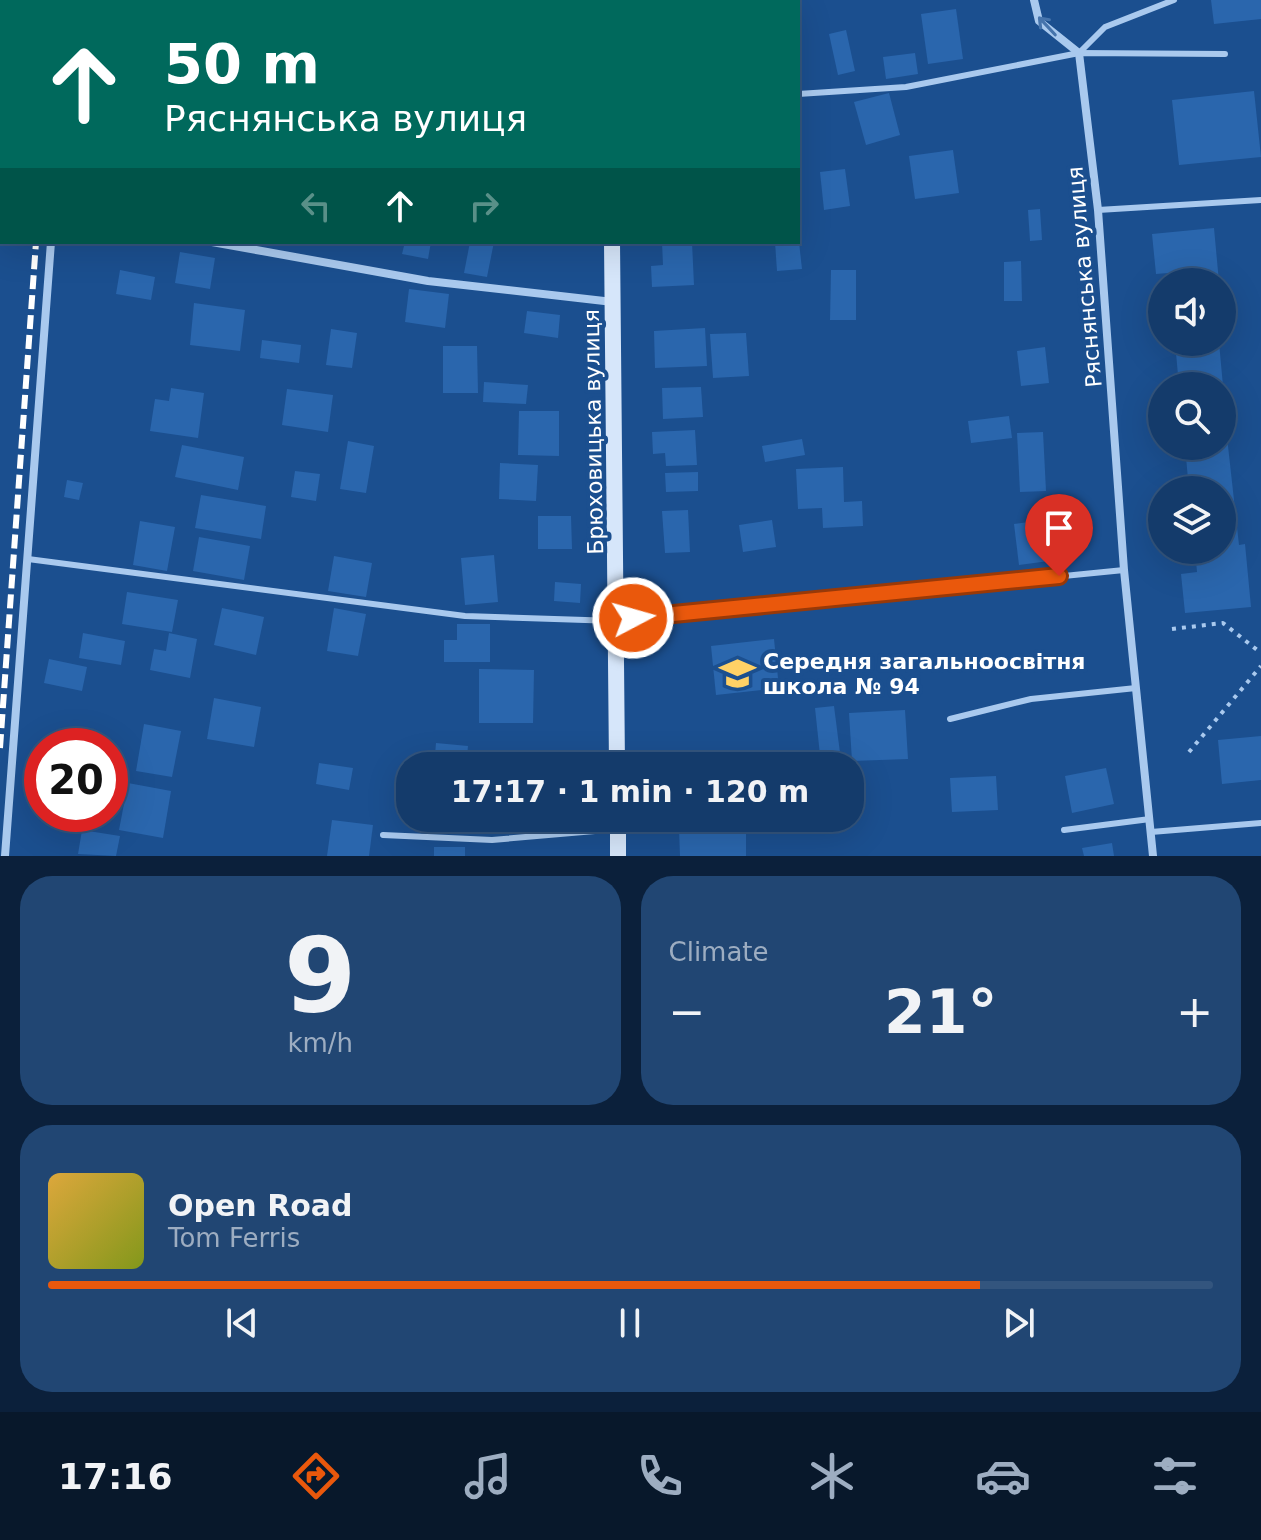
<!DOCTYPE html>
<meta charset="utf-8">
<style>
:root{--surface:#143b6b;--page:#214673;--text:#f1f3f6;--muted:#9dadc1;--line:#33557e;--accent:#ea580c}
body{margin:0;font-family:"DejaVu Sans",sans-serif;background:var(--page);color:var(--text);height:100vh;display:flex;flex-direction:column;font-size:30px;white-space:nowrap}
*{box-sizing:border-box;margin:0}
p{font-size:26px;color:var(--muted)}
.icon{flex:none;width:44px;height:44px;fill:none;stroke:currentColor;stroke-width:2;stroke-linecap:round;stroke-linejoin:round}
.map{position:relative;height:856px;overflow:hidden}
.details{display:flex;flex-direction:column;gap:20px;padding:20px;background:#0b203b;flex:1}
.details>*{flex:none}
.guide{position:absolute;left:0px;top:0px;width:800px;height:244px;box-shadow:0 8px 32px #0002,0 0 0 2px var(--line);background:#00695c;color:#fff;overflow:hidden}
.fabs{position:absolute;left:1148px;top:268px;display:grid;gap:16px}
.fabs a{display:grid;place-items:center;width:88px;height:88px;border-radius:50%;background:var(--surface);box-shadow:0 8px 32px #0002,0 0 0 2px var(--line);font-size:40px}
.speed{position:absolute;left:24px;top:728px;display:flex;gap:16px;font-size:40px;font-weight:700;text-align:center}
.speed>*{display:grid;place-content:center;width:104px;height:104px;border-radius:50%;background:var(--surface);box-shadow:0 8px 32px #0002,0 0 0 2px var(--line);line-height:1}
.speed .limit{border:12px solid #d22;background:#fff;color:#111}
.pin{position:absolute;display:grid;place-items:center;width:68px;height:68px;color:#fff;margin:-82px -34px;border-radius:50% 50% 50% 0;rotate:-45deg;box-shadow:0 0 8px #0007}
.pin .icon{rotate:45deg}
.me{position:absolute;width:88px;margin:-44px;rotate:84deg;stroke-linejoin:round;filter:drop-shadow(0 0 6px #0008)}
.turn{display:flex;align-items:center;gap:28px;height:168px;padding:0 32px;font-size:36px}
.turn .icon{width:104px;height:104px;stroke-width:2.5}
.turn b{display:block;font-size:56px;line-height:68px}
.lanes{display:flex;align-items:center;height:76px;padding:0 32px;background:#0003;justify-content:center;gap:40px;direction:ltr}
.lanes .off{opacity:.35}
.big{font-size:60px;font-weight:700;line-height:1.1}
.details .card{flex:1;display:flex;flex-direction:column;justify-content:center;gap:12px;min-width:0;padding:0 28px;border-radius:32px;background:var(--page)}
.details .dial{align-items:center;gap:0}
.dial b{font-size:104px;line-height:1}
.song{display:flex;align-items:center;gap:24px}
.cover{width:96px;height:96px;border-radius:12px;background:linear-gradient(135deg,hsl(40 70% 55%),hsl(70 70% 35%))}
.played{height:8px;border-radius:4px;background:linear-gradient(90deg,var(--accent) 80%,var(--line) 80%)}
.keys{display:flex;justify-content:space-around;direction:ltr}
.heat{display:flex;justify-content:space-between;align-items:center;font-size:44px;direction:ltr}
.details .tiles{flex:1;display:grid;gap:20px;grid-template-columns:1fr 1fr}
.card:last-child{grid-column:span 2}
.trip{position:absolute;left:396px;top:752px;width:468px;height:80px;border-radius:32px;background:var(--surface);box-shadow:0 8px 32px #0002,0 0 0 2px var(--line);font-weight:700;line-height:80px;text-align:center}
.menu{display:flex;height:128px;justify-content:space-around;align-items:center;background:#08182b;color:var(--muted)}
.menu .icon{width:56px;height:56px}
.menu .selected{color:var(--accent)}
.menu b{font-size:36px;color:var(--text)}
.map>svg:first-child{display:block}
.building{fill:#2a66ad}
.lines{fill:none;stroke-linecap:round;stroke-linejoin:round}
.path{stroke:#a9c9ee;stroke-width:4;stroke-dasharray:4 6;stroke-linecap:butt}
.lane{stroke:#a9c9ee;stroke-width:6}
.street{stroke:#a9c9ee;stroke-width:8}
.secondary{stroke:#d6e6fa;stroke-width:16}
.rail{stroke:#fff;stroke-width:6;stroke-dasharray:14 6;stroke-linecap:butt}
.oneway{stroke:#4674ac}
.route-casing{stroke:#983908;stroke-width:20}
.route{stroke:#ea580c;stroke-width:14}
.labels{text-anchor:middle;stroke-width:8;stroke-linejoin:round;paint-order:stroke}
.street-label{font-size:22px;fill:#fff;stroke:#1b4f8f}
.poi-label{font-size:22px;font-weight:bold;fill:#fff;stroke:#1b4f8f;text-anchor:start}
</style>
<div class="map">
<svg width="1261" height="856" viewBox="0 0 1261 856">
<rect width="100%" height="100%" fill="#1b4f8f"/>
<!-- building -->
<g class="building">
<path d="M1211,0H1261V19L1214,24Z"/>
<path d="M956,9L963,59L928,64L921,14Z"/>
<path d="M846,30L855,71L838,75L829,34Z"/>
<path d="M915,53L918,74L886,79L883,57Z"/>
<path d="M1254,91L1261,157L1179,165L1172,100Z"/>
<path d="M889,93L900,135L866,145L854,102Z"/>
<path d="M953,150L959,193L915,199L909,156Z"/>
<path d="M845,169L850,206L824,210L820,172Z"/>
<path d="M1040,209L1042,240L1030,241L1028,210Z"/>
<path d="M1214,228L1219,282H1169L1168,273L1156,274L1152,234Z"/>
<path d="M405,242H431L428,259L402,254Z"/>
<path d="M470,242H494L487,277L464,273Z"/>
<path d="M662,242H692L694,285L652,287L651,266L663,265Z"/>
<path d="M775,242H799L802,269L777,271Z"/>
<path d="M180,252L215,258L210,289L175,283Z"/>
<path d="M1021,261L1022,301H1004V262Z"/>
<path d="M120,270L155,277L151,300L116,294Z"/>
<path d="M831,270H856V320H830Z"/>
<path d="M409,289L449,294L445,328L405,322Z"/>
<path d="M194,303L245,310L240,351L190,345Z"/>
<path d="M527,311L560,315L558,338L524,333Z"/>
<path d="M705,328L707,366L655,368L654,331Z"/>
<path d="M331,329L357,333L352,368L326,365Z"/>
<path d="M746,333L749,376L713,378L710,334Z"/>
<path d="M262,340L301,345L299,363L260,358Z"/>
<path d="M1175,342H1219L1223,386H1179Z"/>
<path d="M443,346H477L478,393H443Z"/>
<path d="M1045,347L1049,383L1021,386L1017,351Z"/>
<path d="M484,382L528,385L526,404L483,402Z"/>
<path d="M701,387L703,417L663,419L662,388Z"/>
<path d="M171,388L204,393L198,438L150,431L155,399L169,401Z"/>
<path d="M287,389L333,395L328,432L282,425Z"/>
<path d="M1222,392L1239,545L1245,544L1251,607L1185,613L1181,574L1197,572L1195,550H1222V490H1189L1185,446H1222Z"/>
<path d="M519,411H559V456L518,455Z"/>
<path d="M1009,416L1012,438L971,443L968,421Z"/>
<path d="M695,430L697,465L666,466L665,453L653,454L652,432Z"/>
<path d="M1043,432L1046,491L1020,492L1017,433Z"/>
<path d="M802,439L805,455L765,462L762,446Z"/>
<path d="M348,441L374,446L366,493L340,489Z"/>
<path d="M182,445L244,457L238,490L175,477Z"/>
<path d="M500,463L538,465L536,501L499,499Z"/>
<path d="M843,467L844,502L862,501L863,526L823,528L822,508L798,509L796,469Z"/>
<path d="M295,471L320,474L316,501L291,497Z"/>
<path d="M698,472V491L666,492L665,473Z"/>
<path d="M67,480L83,483L79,500L64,497Z"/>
<path d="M201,495L266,506L261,539L195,528Z"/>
<path d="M688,510L690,552L665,553L662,511Z"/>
<path d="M538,516H571L572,549H538Z"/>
<path d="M1065,517L1071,558L1019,565L1014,524Z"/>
<path d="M772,520L776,547L743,552L739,525Z"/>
<path d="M140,521L175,527L167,571L133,565Z"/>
<path d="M199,537L250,546L244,580L193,571Z"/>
<path d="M494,555L498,602L465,605L461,558Z"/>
<path d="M334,556L372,563L366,597L328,591Z"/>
<path d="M555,582L581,584L580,603L554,601Z"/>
<path d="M127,592L178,600L172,632L122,624Z"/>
<path d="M222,608L264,617L256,655L214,645Z"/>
<path d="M334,608L366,614L358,656L327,651Z"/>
<path d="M457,624H490V662H444V640H457Z"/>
<path d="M83,633L125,641L121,665L79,658Z"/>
<path d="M169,633L197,639L190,678L150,670L154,649L166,651Z"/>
<path d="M774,639L779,688L716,695L711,646Z"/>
<path d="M49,659L87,667L82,691L44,683Z"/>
<path d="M479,669L534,670L533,723H479Z"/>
<path d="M214,698L261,707L254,747L207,739Z"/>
<path d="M834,706L840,753L820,755L815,708Z"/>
<path d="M905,710L908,759L852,761L849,713Z"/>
<path d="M144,724L181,731L172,777L136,771Z"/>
<path d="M1261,736V780L1222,784L1218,740Z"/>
<path d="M436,743L468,746L466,766H434Z"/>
<path d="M499,761L500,766H478V764Z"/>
<path d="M319,763L353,768L349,790L316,784Z"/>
<path d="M1106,768L1114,804L1072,813L1065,776Z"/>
<path d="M996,776L998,810L952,812L950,778Z"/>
<path d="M128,783L171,791L163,838L119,830Z"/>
<rect x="427" y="818" width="22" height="13"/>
<path d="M332,820L373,825L369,856H327Z"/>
<path d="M679,829H746V856H680Z"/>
<path d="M82,830L120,836L116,856L78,854Z"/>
<path d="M1112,843L1114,856H1084L1082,848Z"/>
<rect x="434" y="847" width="31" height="9"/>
</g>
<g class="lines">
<!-- path -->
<g class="path">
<path d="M1172,629L1223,623L1261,653"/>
<path d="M1189,752L1261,666"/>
</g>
<!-- lane -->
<g class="lane">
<path d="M1079,53L1105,27L1174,0"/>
<path d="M798,94L906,87L1079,53L1225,54"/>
<path d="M1098,210L1261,200"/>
<path d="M28,559L465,616L616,621L1124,570"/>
<path d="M950,719L1031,699L1136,688"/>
<path d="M1064,830L1150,819"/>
<path d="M1151,832L1261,823"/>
<path d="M383,835L492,840L618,829"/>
</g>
<!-- street -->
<g class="street">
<path d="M1034,0L1039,21L1079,53L1098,210L1124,570L1153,856"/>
<path d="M103,2L104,0"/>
<path d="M212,242L428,281L613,302"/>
<path d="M5,856L51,242"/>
</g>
<!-- secondary -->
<g class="secondary">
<path d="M610,2V0"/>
<path d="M612,242L617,766"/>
<path d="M618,818V856"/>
</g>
<!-- rail -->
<g class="rail">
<path d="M80,2L81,0"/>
<path d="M0,748L36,242"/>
</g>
</g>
<!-- one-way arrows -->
<defs><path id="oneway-shaft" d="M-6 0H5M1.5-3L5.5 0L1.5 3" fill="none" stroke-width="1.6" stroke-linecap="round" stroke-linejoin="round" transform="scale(2)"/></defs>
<use class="oneway" href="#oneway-shaft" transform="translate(1047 26) rotate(-133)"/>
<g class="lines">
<defs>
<path id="route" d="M633,618L1059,576"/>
</defs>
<!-- route casing -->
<use href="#route" class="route-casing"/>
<!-- route -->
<use href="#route" class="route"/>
</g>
<!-- icons -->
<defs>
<symbol id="school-bare" viewBox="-9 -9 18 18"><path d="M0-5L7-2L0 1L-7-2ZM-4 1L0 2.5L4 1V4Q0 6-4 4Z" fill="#ffd166" stroke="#1b4f8f" stroke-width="2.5" paint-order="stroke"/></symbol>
</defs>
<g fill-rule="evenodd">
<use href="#school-bare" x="712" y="648" width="51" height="51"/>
</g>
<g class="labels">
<!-- street labels -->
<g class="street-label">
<text transform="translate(1084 277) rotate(-95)" y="8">Ряснянська вулиця</text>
<text transform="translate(593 432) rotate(-91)" y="8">Брюховицька вулиця</text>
</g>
<!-- poi labels -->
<g class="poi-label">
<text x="763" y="669">Середня загальноосвітня<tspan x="763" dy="25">школа № 94</tspan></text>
</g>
</g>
</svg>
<div class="fabs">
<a><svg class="icon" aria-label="sound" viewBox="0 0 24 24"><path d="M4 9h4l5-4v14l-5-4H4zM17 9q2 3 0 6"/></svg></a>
<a><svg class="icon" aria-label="search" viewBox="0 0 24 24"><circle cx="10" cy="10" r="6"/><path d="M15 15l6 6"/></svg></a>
<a><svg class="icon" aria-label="layers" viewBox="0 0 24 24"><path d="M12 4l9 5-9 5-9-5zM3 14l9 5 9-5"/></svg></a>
</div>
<div class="speed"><div class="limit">20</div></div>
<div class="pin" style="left:1059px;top:576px;background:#d93025"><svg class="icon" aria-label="arrive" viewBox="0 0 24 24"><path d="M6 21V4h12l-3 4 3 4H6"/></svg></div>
<svg class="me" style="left:633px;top:618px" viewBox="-20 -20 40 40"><circle r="17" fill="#ea580c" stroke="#fff" stroke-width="3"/><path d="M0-11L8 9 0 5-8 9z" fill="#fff"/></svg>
<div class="trip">17:17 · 1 min · 120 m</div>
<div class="guide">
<div class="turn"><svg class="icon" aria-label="ahead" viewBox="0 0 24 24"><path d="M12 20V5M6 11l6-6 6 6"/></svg><div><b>50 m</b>Ряснянська вулиця</div></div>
<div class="lanes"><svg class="icon off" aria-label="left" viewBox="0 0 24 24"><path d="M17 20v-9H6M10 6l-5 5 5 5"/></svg><svg class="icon" aria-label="ahead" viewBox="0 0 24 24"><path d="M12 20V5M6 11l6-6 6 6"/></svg><svg class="icon off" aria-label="right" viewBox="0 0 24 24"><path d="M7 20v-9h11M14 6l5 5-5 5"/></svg></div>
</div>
</div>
<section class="details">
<div class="tiles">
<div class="card dial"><b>9</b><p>km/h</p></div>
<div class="card"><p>Climate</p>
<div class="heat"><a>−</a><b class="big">21°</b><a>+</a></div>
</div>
<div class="card">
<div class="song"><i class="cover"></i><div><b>Open Road</b><p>Tom Ferris</p></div></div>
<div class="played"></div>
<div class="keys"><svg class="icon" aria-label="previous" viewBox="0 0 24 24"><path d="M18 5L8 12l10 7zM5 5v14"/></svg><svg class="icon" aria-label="pause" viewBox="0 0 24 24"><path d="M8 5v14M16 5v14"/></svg><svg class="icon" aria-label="next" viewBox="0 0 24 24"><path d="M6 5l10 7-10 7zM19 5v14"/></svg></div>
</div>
</div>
</section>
<nav class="menu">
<b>17:16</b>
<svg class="icon selected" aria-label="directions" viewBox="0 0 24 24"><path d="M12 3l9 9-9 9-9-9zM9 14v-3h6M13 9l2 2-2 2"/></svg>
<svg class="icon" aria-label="music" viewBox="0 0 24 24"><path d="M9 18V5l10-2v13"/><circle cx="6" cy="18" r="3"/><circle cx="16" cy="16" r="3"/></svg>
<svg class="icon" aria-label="phone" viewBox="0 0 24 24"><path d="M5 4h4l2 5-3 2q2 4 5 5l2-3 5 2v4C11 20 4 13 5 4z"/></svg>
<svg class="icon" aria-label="climate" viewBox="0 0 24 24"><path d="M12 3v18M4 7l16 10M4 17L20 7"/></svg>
<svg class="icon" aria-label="car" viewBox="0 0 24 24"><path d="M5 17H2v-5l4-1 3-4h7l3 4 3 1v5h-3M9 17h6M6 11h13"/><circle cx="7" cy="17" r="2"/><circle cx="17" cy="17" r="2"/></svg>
<svg class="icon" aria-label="filters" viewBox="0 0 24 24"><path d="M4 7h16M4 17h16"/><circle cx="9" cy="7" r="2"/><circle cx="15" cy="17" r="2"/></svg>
</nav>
